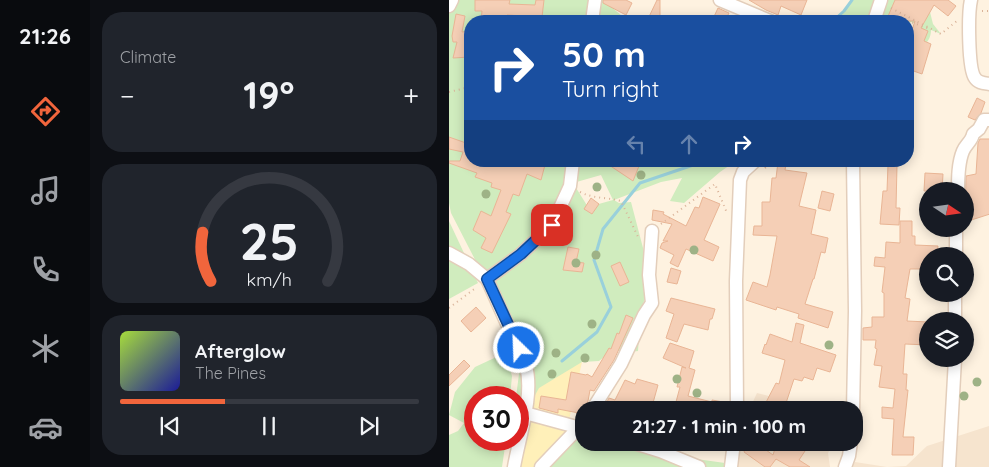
<!DOCTYPE html>
<meta charset="utf-8">
<style>
:root{--surface:#171b24;--page:#20242c;--text:#f1f3f6;--muted:#9ea1a6;--line:#363941;--accent:#f1653c}
body{margin:0;font-family:Quicksand,sans-serif;background:var(--page);color:var(--text);height:100vh;display:flex;flex-direction:column;font-size:19px;white-space:nowrap}
*{box-sizing:border-box;margin:0}
p{font-size:16px;color:var(--muted)}
.icon{flex:none;width:28px;height:28px;fill:none;stroke:currentColor;stroke-width:2;stroke-linecap:round;stroke-linejoin:round}
.map{position:relative;flex:1;overflow:hidden}
.sheet{display:flex;flex-direction:column;gap:12px;padding:12px;background:#0d0f14;width:359px}
.sheet>*{flex:none}
.hud{position:absolute;left:15px;top:15px;width:450px;height:152px;border-radius:20px;box-shadow:0 2px 12px #0003;background:#1a4fa0;color:#fff;overflow:hidden}
.needle{width:32px;rotate:103deg}
.controls{position:absolute;left:470px;top:182px;display:grid;gap:10px}
.controls a{display:grid;place-items:center;width:55px;height:55px;border-radius:50%;background:var(--surface);box-shadow:0 2px 12px #0003;font-size:25px}
.speed{position:absolute;left:15px;top:386px;display:flex;gap:10px;font-size:25px;font-weight:700;text-align:center}
.speed>*{display:grid;place-content:center;width:65px;height:65px;border-radius:50%;background:var(--surface);box-shadow:0 2px 12px #0003;line-height:1}
.speed .limit{border:8px solid #d22;background:#fff;color:#111}
.pin{position:absolute;display:grid;place-items:center;width:42px;height:42px;color:#fff;margin:-21px;border-radius:10px;box-shadow:0 2px 8px #0006}
.me{position:absolute;width:55px;margin:-28px;rotate:336deg;stroke-linejoin:round;filter:drop-shadow(0 0 4px #0008)}
.turn{display:flex;align-items:center;gap:18px;height:105px;padding:0 15px;font-size:22px}
.turn .icon{width:65px;height:65px;stroke-width:2.5}
.turn b{display:block;font-size:35px;line-height:42px}
.lanes{display:flex;align-items:center;height:48px;padding:0 15px;background:#0003;justify-content:center;gap:25px;direction:ltr}
.lanes .off{opacity:.35}
.big{font-size:38px;font-weight:700;line-height:1.1}
.sheet .widget{flex:1;display:flex;flex-direction:column;justify-content:center;gap:8px;min-width:0;padding:0 18px;border-radius:20px;background:var(--page)}
.sheet .dial{align-items:center;gap:0}
.dial svg{height:130px;overflow:visible;fill:none;stroke:var(--line);stroke-width:7;stroke-linecap:round;text-anchor:middle}
.dial text{fill:var(--text);stroke:none}
.song{display:flex;align-items:center;gap:15px}
.cover{width:60px;height:60px;border-radius:8px;background:linear-gradient(135deg,hsl(80 70% 55%),hsl(240 70% 35%))}
.played{height:5px;border-radius:2px;background:linear-gradient(90deg,var(--accent) 35%,var(--line) 35%)}
.keys{display:flex;justify-content:space-around;direction:ltr}
.heat{display:flex;justify-content:space-between;align-items:center;font-size:28px;direction:ltr}
.trip{position:absolute;left:126px;top:401px;width:288px;height:50px;border-radius:20px;background:var(--surface);box-shadow:0 2px 12px #0003;font-weight:700;line-height:50px;text-align:center}
main{display:flex;flex:1;min-height:0}
.tab-bar{display:flex;flex-direction:column;width:90px;justify-content:space-around;align-items:center;background:#090b0e;color:var(--muted)}
.tab-bar .icon{width:35px;height:35px}
.tab-bar .on{color:var(--accent)}
.tab-bar b{font-size:22px;color:var(--text)}
.map>svg:first-child{display:block}
.residential{fill:#f6e4ce}
.green{fill:#d0ecbe;fill-rule:evenodd}
.sand{fill:#fff0b9}
.lines{fill:none;stroke-linecap:round;stroke-linejoin:round}
.stream{stroke:#99d0db;stroke-width:3}
.building{fill:#f5cfb6;stroke:#e9b595}
.street-casing{stroke:#e3cebb;stroke-width:15}
.path{stroke:#dab399;stroke-width:2;stroke-dasharray:1 4;stroke-linecap:butt}
.street{stroke:#fff;stroke-width:12}
.tree{fill:#9eb286}
.route-casing{stroke:#114b97;stroke-width:12}
.route{stroke:#1a73e8;stroke-width:9}
</style>
<main>
<nav class="tab-bar">
<b>21:26</b>
<svg class="icon on" aria-label="directions" viewBox="0 0 24 24"><path d="M12 3l9 9-9 9-9-9zM9 14v-3h6M13 9l2 2-2 2"/></svg>
<svg class="icon" aria-label="music" viewBox="0 0 24 24"><path d="M9 18V5l10-2v13"/><circle cx="6" cy="18" r="3"/><circle cx="16" cy="16" r="3"/></svg>
<svg class="icon" aria-label="phone" viewBox="0 0 24 24"><path d="M5 4h4l2 5-3 2q2 4 5 5l2-3 5 2v4C11 20 4 13 5 4z"/></svg>
<svg class="icon" aria-label="climate" viewBox="0 0 24 24"><path d="M12 3v18M4 7l16 10M4 17L20 7"/></svg>
<svg class="icon" aria-label="car" viewBox="0 0 24 24"><path d="M5 17H2v-5l4-1 3-4h7l3 4 3 1v5h-3M9 17h6M6 11h13"/><circle cx="7" cy="17" r="2"/><circle cx="17" cy="17" r="2"/></svg>
</nav>
<section class="sheet">
<div class="widget"><p>Climate</p>
<div class="heat"><a>−</a><b class="big">19°</b><a>+</a></div>
</div>
<div class="widget dial"><svg viewBox="0 0 100 80">
<path d="M14 69A42 42 0 1 1 86 69"/>
<path d="M14 69A42 42 0 0 1 9 39" stroke="#f1653c"/>
<text x="50" y="56" font-size="32" font-weight="700">25</text>
<text x="50" y="72" font-size="11">km/h</text>
</svg></div>
<div class="widget">
<div class="song"><i class="cover"></i><div><b>Afterglow</b><p>The Pines</p></div></div>
<div class="played"></div>
<div class="keys"><svg class="icon" aria-label="previous" viewBox="0 0 24 24"><path d="M18 5L8 12l10 7zM5 5v14"/></svg><svg class="icon" aria-label="pause" viewBox="0 0 24 24"><path d="M8 5v14M16 5v14"/></svg><svg class="icon" aria-label="next" viewBox="0 0 24 24"><path d="M6 5l10 7-10 7zM19 5v14"/></svg></div>
</div>
</section>
<div class="map">
<svg width="541" height="467" viewBox="0 0 541 467">
<rect width="100%" height="100%" fill="#fef2e0"/>
<!-- residential -->
<g class="residential">
<path d="M308,393L375,410H300Z"/>
<path d="M540,426V467H402L406,462L438,467L457,466L478,446Z"/>
<path d="M285,443H384L379,453L381,467H287L276,463Z"/>
</g>
<!-- green -->
<g class="green">
<path d="M0,0H154L179,21H21V161H287L271,172L235,203L221,201L233,178L212,182L165,200L170,203L182,202L199,267V289L192,310L189,351L173,353L166,348L150,361L133,362L71,440H69V398L67,397L70,374L58,332L36,279L2,213L0,203ZM152,175L164,200L139,207L124,183Z"/>
<path d="M402,0H478L484,24L492,34L482,30C482,43 472,48 462,54L459,53V40L468,24L462,22L459,24V21H384L395,11Z"/>
<path d="M0,221L29,283L0,299Z"/>
<path d="M56,353L63,376L61,397L26,398V440H57L53,467H0V435L9,431L15,423L0,415L6,392L26,367Z"/>
<path d="M135,434V442L184,443L233,457L276,463H288L287,467H94L102,453Z"/>
</g>
<!-- sand -->
<path class="sand" d="M133,362L120,420L133,434L102,453L94,467H61L71,440L80,429L75,415L90,388Z"/>
<g class="lines">
<!-- stream -->
<g class="stream">
<path d="M384,21L395,11L403,0"/>
<path d="M113,361L148,332L162,307L145,260L154,229L191,183L256,161"/>
</g>
</g>
<!-- building -->
<g class="building">
<path d="M26,0H61L60,4L86,5L87,0H95L93,17L58,15L57,21H32L33,11H26Z"/>
<path d="M154,0H177L183,3L177,15L154,3Z"/>
<path d="M208,0H211V21H198Z"/>
<path d="M300,0H358L352,15L332,6L329,15L317,10Z"/>
<path d="M446,0H499L507,6L499,16L485,5L472,28L479,31L475,41L482,44L473,74L459,69V52L461,45L459,42L466,21H437Z"/>
<path d="M269,8L280,13L276,21H263Z"/>
<path d="M7,14L16,16L13,32L21,31V57L4,58L8,42H4L3,36Z"/>
<path d="M528,98L536,102L532,113L526,120L519,117Z"/>
<path d="M20,135H21V161H97L92,180L78,174L70,196L64,194L57,212L62,214L43,253L32,248L37,238L24,230L32,211L42,216L52,190L42,187L43,183L26,177L28,173L0,163V161H11L14,152L0,149V137L17,143Z"/>
<path d="M531,139H541V214L516,222L517,176L527,174L529,143Z"/>
<path d="M154,161H192L184,181Z"/>
<path d="M329,162L337,164L336,170L358,173L350,206L367,210L362,234L379,238L376,253L372,252L365,279H364L356,304L384,312L379,328L349,318L350,314L328,307L327,310L297,300L304,282L318,287L321,275L328,236L304,235L305,226H313V202H321L323,178H327Z"/>
<path d="M439,165H448L447,208H451L450,225L431,224L434,191H438Z"/>
<path d="M476,173L494,174L493,191H475Z"/>
<path d="M373,191L385,194L381,211L369,208Z"/>
<path d="M254,197L271,204L255,240L270,247L264,261L237,249L229,267L221,263L225,255L211,248L213,243L219,241H214L223,224L203,220L204,210L215,212L214,214L237,226L246,207L250,208Z"/>
<path d="M142,198L150,204L143,214L135,209Z"/>
<path d="M451,221H463V236H466V245L489,246L488,256H479V269H461L456,298L461,299L458,321L479,322V345L456,344L454,374H458L457,390H459L454,437H465L464,455H443L445,419L433,418V407L444,408L446,389L430,387L433,366L425,365L428,349L426,348L427,340H414V328L423,327V317H435V293L433,292L436,267L425,266L426,257L436,258L437,242L451,243Z"/>
<path d="M119,247L130,249L127,262L135,263L133,272L114,270Z"/>
<path d="M171,262L180,282L171,286L162,266Z"/>
<path d="M222,268L232,271L228,284L218,282Z"/>
<path d="M222,298L266,309L263,319H261L259,330L235,324L228,342L217,338L225,314L217,311Z"/>
<path d="M27,307L37,318L22,332L12,321Z"/>
<path d="M177,315L184,318L165,360L145,391L141,390L139,401L135,409V414L109,409V413L90,408L92,396L117,400L122,372L137,375L138,374L143,377L160,348L162,349L168,333L170,334Z"/>
<path d="M347,323L355,325L351,343L387,355L381,372L368,368L364,380L355,377L353,381L345,379L337,403L350,410H313L327,383L330,384L336,360L313,353L316,344L317,345L321,334L343,342Z"/>
<path d="M221,343L245,351L240,368L246,370L239,396L263,402V400L280,403V410H234L236,404L227,402L231,387H228L233,367L237,368L214,358Z"/>
<path d="M15,360L21,366L0,386V375Z"/>
<path d="M188,379L209,385L202,410H154L160,398L166,400L176,380L186,384Z"/>
<path d="M299,442L310,445L324,455L328,442H362L350,460L361,467H341L327,459L321,467H316L295,452Z"/>
</g>
<g class="lines">
<defs>
<g id="street">
<path d="M271,0L321,21"/>
<path d="M522,0C519,13 519,69 526,78C529,83 535,83 541,84"/>
<path d="M0,6L3,0"/>
<path d="M143,21L146,0"/>
<path d="M425,21L432,0"/>
<path d="M509,191C509,178 509,163 514,151C517,144 523,141 524,134L530,129L535,120H541"/>
<path d="M0,253L20,264L38,279L77,366C85,396 70,437 65,467"/>
<path d="M507,256V229"/>
<path d="M38,279L72,254L103,225L121,186L124,161"/>
<path d="M506,321V294"/>
<path d="M143,410L172,364L195,315L203,303L200,275L203,231"/>
<path d="M288,410L287,281L291,180L294,172L306,161"/>
<path d="M404,410L406,311L404,161"/>
<path d="M76,413L135,429"/>
<path d="M182,442L211,451L250,467"/>
<path d="M92,467L135,422"/>
<path d="M282,467L285,442"/>
<path d="M396,467L400,456L402,442"/>
<path d="M500,467L506,359"/>
</g>
</defs>
<!-- street casing -->
<use href="#street" class="street-casing"/>
<!-- path -->
<g class="path">
<path d="M442,8L492,34L509,20"/>
<path d="M533,11H541"/>
<path d="M459,24L462,22L481,29"/>
<path d="M0,92L21,87"/>
<path d="M316,168L323,161"/>
<path d="M131,192C145,199 157,197 172,201L190,239"/>
<path d="M212,224L266,184L278,213"/>
<path d="M0,308L28,287"/>
</g>
<!-- street -->
<use href="#street" class="street"/>
</g>
<!-- trees -->
<g class="tree">
<circle cx="192" cy="175" r="4.5"/>
<circle cx="148" cy="187" r="4.5"/>
<circle cx="37" cy="194" r="4.5"/>
<circle cx="245" cy="250" r="4.5"/>
<circle cx="147" cy="255" r="4.5"/>
<circle cx="127" cy="263" r="4.5"/>
<circle cx="143" cy="324" r="4.5"/>
<circle cx="380" cy="345" r="4.5"/>
<circle cx="107" cy="353" r="4.5"/>
<circle cx="136" cy="358" r="4.5"/>
<circle cx="103" cy="374" r="4.5"/>
<circle cx="228" cy="379" r="4.5"/>
<circle cx="528" cy="382" r="4.5"/>
<circle cx="248" cy="393" r="4.5"/>
<circle cx="515" cy="396" r="4.5"/>
</g>
<g class="lines">
<defs>
<path id="route" d="M70,348L38,279L72,254L103,225"/>
</defs>
<!-- route casing -->
<use href="#route" class="route-casing"/>
<!-- route -->
<use href="#route" class="route"/>
</g>
</svg>
<div class="controls">
<a><svg class="needle" viewBox="-14 -14 28 28"><path d="M0-13l5 13h-10z" fill="#e53935"/><path d="M0 13l5-13h-10z" fill="#9ea1a6"/></svg></a>
<a><svg class="icon" aria-label="search" viewBox="0 0 24 24"><circle cx="10" cy="10" r="6"/><path d="M15 15l6 6"/></svg></a>
<a><svg class="icon" aria-label="layers" viewBox="0 0 24 24"><path d="M12 4l9 5-9 5-9-5zM3 14l9 5 9-5"/></svg></a>
</div>
<div class="speed"><div class="limit">30</div></div>
<div class="pin" style="left:103px;top:225px;background:#d93025"><svg class="icon" aria-label="arrive" viewBox="0 0 24 24"><path d="M6 21V4h12l-3 4 3 4H6"/></svg></div>
<svg class="me" style="left:70px;top:348px" viewBox="-20 -20 40 40"><circle r="17" fill="#1a73e8" stroke="#fff" stroke-width="3"/><path d="M0-11L8 9 0 5-8 9z" fill="#fff"/></svg>
<div class="trip">21:27 · 1 min · 100 m</div>
<div class="hud">
<div class="turn"><svg class="icon" aria-label="right" viewBox="0 0 24 24"><path d="M7 20v-9h11M14 6l5 5-5 5"/></svg><div><b>50 m</b>Turn right</div></div>
<div class="lanes"><svg class="icon off" aria-label="left" viewBox="0 0 24 24"><path d="M17 20v-9H6M10 6l-5 5 5 5"/></svg><svg class="icon off" aria-label="ahead" viewBox="0 0 24 24"><path d="M12 20V5M6 11l6-6 6 6"/></svg><svg class="icon" aria-label="right" viewBox="0 0 24 24"><path d="M7 20v-9h11M14 6l5 5-5 5"/></svg></div>
</div>
</div>
</main>
